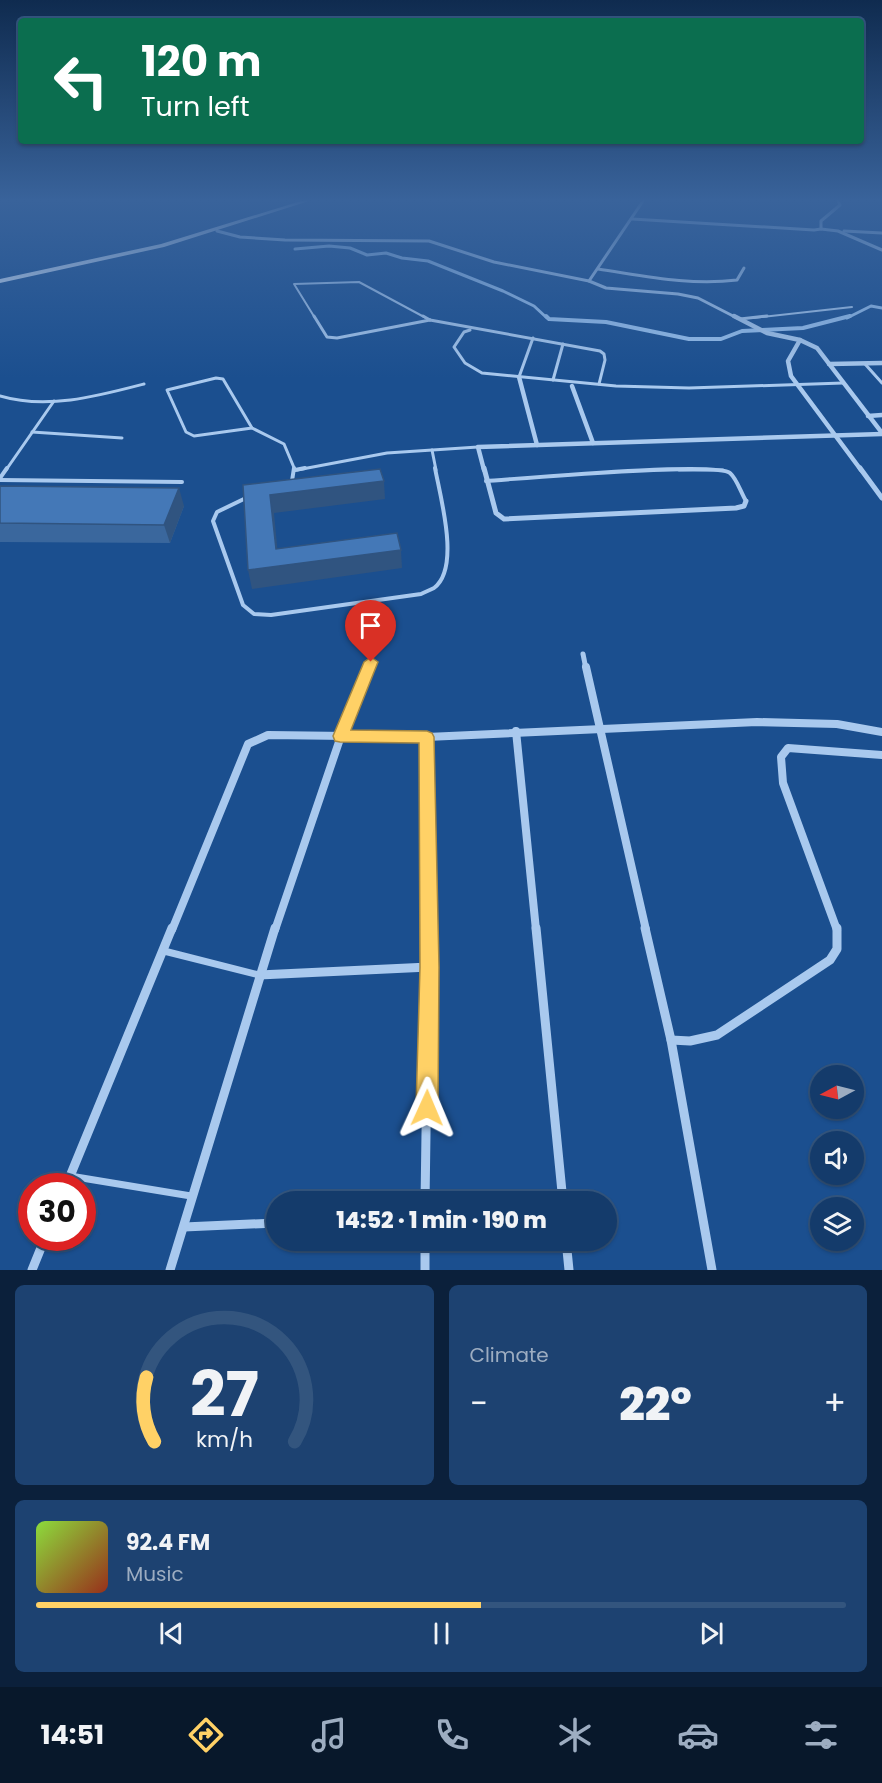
<!DOCTYPE html>
<meta charset="utf-8">
<style>
:root{--surface:#143b6b;--page:#1d4271;--text:#f1f3f6;--muted:#9dadc1;--line:#33557e;--accent:#ffd166}
body{margin:0;font-family:Poppins,sans-serif;background:var(--page);color:var(--text);height:100vh;display:flex;flex-direction:column;font-size:22px;white-space:nowrap}
*{box-sizing:border-box;margin:0}
p{font-size:20px;color:var(--muted)}
.icon{flex:none;width:33px;height:33px;fill:none;stroke:currentColor;stroke-width:2;stroke-linecap:round;stroke-linejoin:round}
.map{position:relative;height:1270px;overflow:hidden}
.drawer{display:flex;flex-direction:column;gap:15px;padding:15px;background:#0b203b;flex:1}
.drawer>*{flex:none}
.top-card{position:absolute;left:18px;top:18px;width:846px;height:126px;border-radius:6px;box-shadow:0 2px 4px #0004,0 0 0 2px var(--line);background:#0b6e4f;color:#fff;overflow:hidden}
.needle{width:39px;rotate:263deg}
.tools{position:absolute;left:810px;top:1065px;display:grid;gap:12px}
.tools a{display:grid;place-items:center;width:54px;height:54px;border-radius:50%;background:var(--surface);box-shadow:0 2px 4px #0004,0 0 0 2px var(--line);font-size:30px}
.speed{position:absolute;left:18px;top:1173px;display:flex;gap:12px;font-size:30px;font-weight:700;text-align:center}
.speed>*{display:grid;place-content:center;width:78px;height:78px;border-radius:50%;background:var(--surface);box-shadow:0 2px 4px #0004,0 0 0 2px var(--line);line-height:1}
.speed .limit{border:9px solid #d22;background:#fff;color:#111}
.pin{position:absolute;display:grid;place-items:center;width:51px;height:51px;color:#fff;margin:-62px -26px;border-radius:50% 50% 50% 0;rotate:-45deg;box-shadow:0 0 6px #0007}
.pin .icon{rotate:45deg}
.me{position:absolute;width:66px;margin:-33px;rotate:1deg;stroke-linejoin:round;filter:drop-shadow(0 0 4px #0008)}
.turn{display:flex;align-items:center;gap:21px;height:126px;padding:0 24px;font-size:27px}
.turn .icon{width:78px;height:78px;stroke-width:2.5}
.turn b{display:block;font-size:42px;line-height:51px}
.big{font-size:45px;font-weight:800;line-height:1.1}
.drawer .card{flex:1;display:flex;flex-direction:column;justify-content:center;gap:9px;min-width:0;padding:0 21px;border-radius:9px;background:var(--page)}
.drawer .dial{align-items:center;gap:0}
.dial svg{height:156px;overflow:visible;fill:none;stroke:var(--line);stroke-width:7;stroke-linecap:round;text-anchor:middle}
.dial text{fill:var(--text);stroke:none}
.song{display:flex;align-items:center;gap:18px}
.cover{width:72px;height:72px;border-radius:9px;background:linear-gradient(135deg,hsl(90 70% 55%),hsl(10 70% 35%))}
.played{height:6px;border-radius:3px;background:linear-gradient(90deg,var(--accent) 55%,var(--line) 55%)}
.keys{display:flex;justify-content:space-around;direction:ltr}
.heat{display:flex;justify-content:space-between;align-items:center;font-size:33px;direction:ltr}
.drawer .tiles{flex:1;display:grid;gap:15px;grid-template-columns:1fr 1fr}
.card:last-child{grid-column:span 2}
.trip{position:absolute;left:266px;top:1191px;width:351px;height:60px;border-radius:30px;background:var(--surface);box-shadow:0 2px 4px #0004,0 0 0 2px var(--line);font-weight:800;line-height:60px;text-align:center}
.tabs{display:flex;height:96px;justify-content:space-around;align-items:center;background:#08182b;color:var(--muted)}
.tabs .icon{width:42px;height:42px}
.tabs .on{color:var(--accent)}
.tabs b{font-size:27px;color:var(--text)}
.map>svg:first-child{display:block}
.lines{fill:none;stroke-linecap:round;stroke-linejoin:round}
.stream-far1{stroke:#9cc4f0;stroke-width:3}
.stream{stroke:#9cc4f0;stroke-width:4}
.lane-far3{stroke:#a9c9ee;stroke-width:2}
.lane-far2{stroke:#a9c9ee;stroke-width:3}
.lane-far1{stroke:#a9c9ee;stroke-width:4}
.lane{stroke:#a9c9ee;stroke-width:7}
.street-far4{stroke:#a9c9ee;stroke-width:3}
.street-far3{stroke:#a9c9ee;stroke-width:4.5}
.street-far2{stroke:#a9c9ee;stroke-width:5}
.street-far1{stroke:#a9c9ee;stroke-width:8}
.street{stroke:#a9c9ee;stroke-width:9}
.secondary{fill:#d6e6fa;fill-rule:evenodd}
.wall{fill:#3a679d}
.shaded-wall{fill:#305480}
.building{fill:#4478b7;stroke:#305480;stroke-width:1.5}
.route{fill:#ffd166;stroke:#a68842;stroke-width:1.5}
</style>
<div class="map">
<svg width="882" height="1270" viewBox="0 0 882 1270">
<rect width="100%" height="100%" fill="#1b4f8f"/>
<g class="lines">
<!-- stream-far1 -->
<g class="stream-far1">
<path d="M295,249L329,246L350,248L367,255L386,253L402,258L428,261L503,291L534,306L547,318"/>
<path d="M847,318L871,306L882,308"/>
</g>
<!-- stream -->
<path class="stream" d="M546,316L549,319L606,322L689,339H721L742,331L803,328L850,316"/>
<!-- lane-far3 -->
<g class="lane-far3">
<path d="M315,318L294,284L359,282L426,318"/>
<path d="M753,318L852,307"/>
</g>
<!-- lane-far2 -->
<g class="lane-far2">
<path d="M314,316L327,337L337,338L430,320"/>
<path d="M423,316L430,320"/>
<path d="M740,319L767,316"/>
<path d="M430,320L600,351L604,354L605,360L599,384"/>
<path d="M470,330L464,332L454,347L465,363L482,373L616,386L689,388L843,383"/>
<path d="M865,364L882,383"/>
<path d="M519,377L533,338"/>
<path d="M216,378L223,379L252,428L194,436L186,432L167,390Z"/>
<path d="M553,380L563,344"/>
<path d="M0,396C47,410 98,396 144,384"/>
<path d="M252,428L284,444L295,470"/>
<path d="M32,432L122,438"/>
<path d="M432,450L436,470"/>
<path d="M6,470L54,401"/>
<path d="M297,470L387,453L478,447"/>
<path d="M679,470H723"/>
</g>
<!-- lane-far1 -->
<g class="lane-far1">
<path d="M295,470L305,468"/>
<path d="M0,478L7,468"/>
<path d="M0,480L182,482"/>
<path d="M486,481C517,479 717,461 730,473C737,479 741,493 746,501"/>
<path d="M289,483L292,481L294,468"/>
<path d="M248,497L217,512L213,521L243,605L254,614L271,615L421,594C425,592 430,590 434,588C461,568 440,496 435,468"/>
</g>
<!-- lane -->
<g class="lane">
<path d="M164,951L259,975"/>
<path d="M70,1176L191,1196"/>
</g>
<!-- street-far4 -->
<g class="street-far4">
<path d="M632,219L814,230L821,229V221L840,205L838,201"/>
<path d="M821,229L838,231L882,250"/>
<path d="M217,231L240,237L285,240L429,241L494,262L589,281L606,288L678,294L698,298L737,318"/>
<path d="M844,231L882,233"/>
<path d="M598,269C645,276 690,286 737,280L744,268"/>
<path d="M589,281L643,201"/>
</g>
<!-- street-far3 -->
<g class="street-far3">
<path d="M734,316L767,333L800,340L817,348L882,433"/>
<path d="M800,340L788,361L791,376L861,470"/>
<path d="M829,364L882,363"/>
<path d="M519,377L537,445"/>
<path d="M572,386L593,443"/>
<path d="M868,416L882,415"/>
<path d="M484,470L478,447L882,434"/>
</g>
<!-- street-far2 -->
<g class="street-far2">
<path d="M484,468L496,513L504,519L736,508L744,506L746,501"/>
<path d="M860,468L882,498"/>
<path d="M583,654L586,669"/>
<path d="M368,669L371,662"/>
</g>
<!-- street-far1 -->
<g class="street-far1">
<path d="M586,667L646,930"/>
<path d="M516,731L536,930"/>
<path d="M427,737L429,930"/>
<path d="M172,930L248,744L268,735L427,737L757,722L837,724L882,732"/>
<path d="M275,930L341,736L369,667"/>
<path d="M837,930L783,783L781,757L788,748L882,755"/>
</g>
<!-- street -->
<g class="street">
<path d="M536,928L563,1202"/>
<path d="M645,928L671,1040L712,1270"/>
<path d="M259,975L429,967"/>
<path d="M671,1040L690,1041L717,1035L830,960L837,949V928"/>
<path d="M66,1186L172,928"/>
<path d="M425,1202L429,928"/>
<path d="M184,1227L276,1223"/>
<path d="M425,1240V1270"/>
<path d="M566,1240L569,1270"/>
<path d="M32,1270L45,1238"/>
<path d="M170,1270L275,928"/>
</g>
<!-- secondary -->
<path class="secondary" d="M301,201H309L164,247L0,283V279L161,244Z"/>
</g>
<!-- wall -->
<path class="wall" d="M0,486L184,506L170,543L0,542Z"/>
<!-- shaded-wall -->
<g class="shaded-wall">
<path d="M384,481L385,499L274,513L279,566L401,550L402,568L252,589L248,570L276,549L270,495Z"/>
<path d="M179,488L184,506L170,543L164,525Z"/>
</g>
<!-- building -->
<g class="building">
<path d="M380,469L384,481L270,495L276,549L397,533L401,550L248,570L243,485Z"/>
<path d="M0,486L179,488L164,525L0,523Z"/>
</g>
<!-- sky -->
<linearGradient id="sky" x2="0" y2="1"><stop stop-color="#0f2b4f"/><stop offset="0.53" stop-color="#39639b"/><stop offset="1" stop-color="#39639b" stop-opacity="0"/></linearGradient>
<rect width="882" height="378" fill="url(#sky)"/>
<!-- route -->
<path class="route" d="M371,657L378,662L351,730L427,731L432,733L434,737L439,967L438,1108L434,1115L427,1119L419,1115L416,1108L420,967L419,743L340,742L335,741L333,736L364,662Z"/>
</svg>
<div class="tools">
<a><svg class="needle" viewBox="-14 -14 28 28"><path d="M0-13l5 13h-10z" fill="#e53935"/><path d="M0 13l5-13h-10z" fill="#9dadc1"/></svg></a>
<a><svg class="icon" aria-label="sound" viewBox="0 0 24 24"><path d="M4 9h4l5-4v14l-5-4H4zM17 9q2 3 0 6"/></svg></a>
<a><svg class="icon" aria-label="layers" viewBox="0 0 24 24"><path d="M12 4l9 5-9 5-9-5zM3 14l9 5 9-5"/></svg></a>
</div>
<div class="speed"><div class="limit">30</div></div>
<div class="pin" style="left:371px;top:662px;background:#d93025"><svg class="icon" aria-label="arrive" viewBox="0 0 24 24"><path d="M6 21V4h12l-3 4 3 4H6"/></svg></div>
<svg class="me" style="left:427px;top:1108px" viewBox="-20 -20 40 40"><path d="M0-17L14 15 0 8-14 15z" fill="#ffd166" stroke="#fff" stroke-width="4"/></svg>
<div class="trip">14:52 · 1 min · 190 m</div>
<div class="top-card">
<div class="turn"><svg class="icon" aria-label="left" viewBox="0 0 24 24"><path d="M17 20v-9H6M10 6l-5 5 5 5"/></svg><div><b>120 m</b>Turn left</div></div>
</div>
</div>
<section class="drawer">
<div class="tiles">
<div class="card dial"><svg viewBox="0 0 100 80">
<path d="M14 69A42 42 0 1 1 86 69"/>
<path d="M14 69A42 42 0 0 1 10 36" stroke="#ffd166"/>
<text x="50" y="56" font-size="32" font-weight="700">27</text>
<text x="50" y="72" font-size="11">km/h</text>
</svg></div>
<div class="card"><p>Climate</p>
<div class="heat"><a>−</a><b class="big">22°</b><a>+</a></div>
</div>
<div class="card">
<div class="song"><i class="cover"></i><div><b>92.4 FM</b><p>Music</p></div></div>
<div class="played"></div>
<div class="keys"><svg class="icon" aria-label="previous" viewBox="0 0 24 24"><path d="M18 5L8 12l10 7zM5 5v14"/></svg><svg class="icon" aria-label="pause" viewBox="0 0 24 24"><path d="M8 5v14M16 5v14"/></svg><svg class="icon" aria-label="next" viewBox="0 0 24 24"><path d="M6 5l10 7-10 7zM19 5v14"/></svg></div>
</div>
</div>
</section>
<nav class="tabs">
<b>14:51</b>
<svg class="icon on" aria-label="directions" viewBox="0 0 24 24"><path d="M12 3l9 9-9 9-9-9zM9 14v-3h6M13 9l2 2-2 2"/></svg>
<svg class="icon" aria-label="music" viewBox="0 0 24 24"><path d="M9 18V5l10-2v13"/><circle cx="6" cy="18" r="3"/><circle cx="16" cy="16" r="3"/></svg>
<svg class="icon" aria-label="phone" viewBox="0 0 24 24"><path d="M5 4h4l2 5-3 2q2 4 5 5l2-3 5 2v4C11 20 4 13 5 4z"/></svg>
<svg class="icon" aria-label="climate" viewBox="0 0 24 24"><path d="M12 3v18M4 7l16 10M4 17L20 7"/></svg>
<svg class="icon" aria-label="car" viewBox="0 0 24 24"><path d="M5 17H2v-5l4-1 3-4h7l3 4 3 1v5h-3M9 17h6M6 11h13"/><circle cx="7" cy="17" r="2"/><circle cx="17" cy="17" r="2"/></svg>
<svg class="icon" aria-label="filters" viewBox="0 0 24 24"><path d="M4 7h16M4 17h16"/><circle cx="9" cy="7" r="2"/><circle cx="15" cy="17" r="2"/></svg>
</nav>
